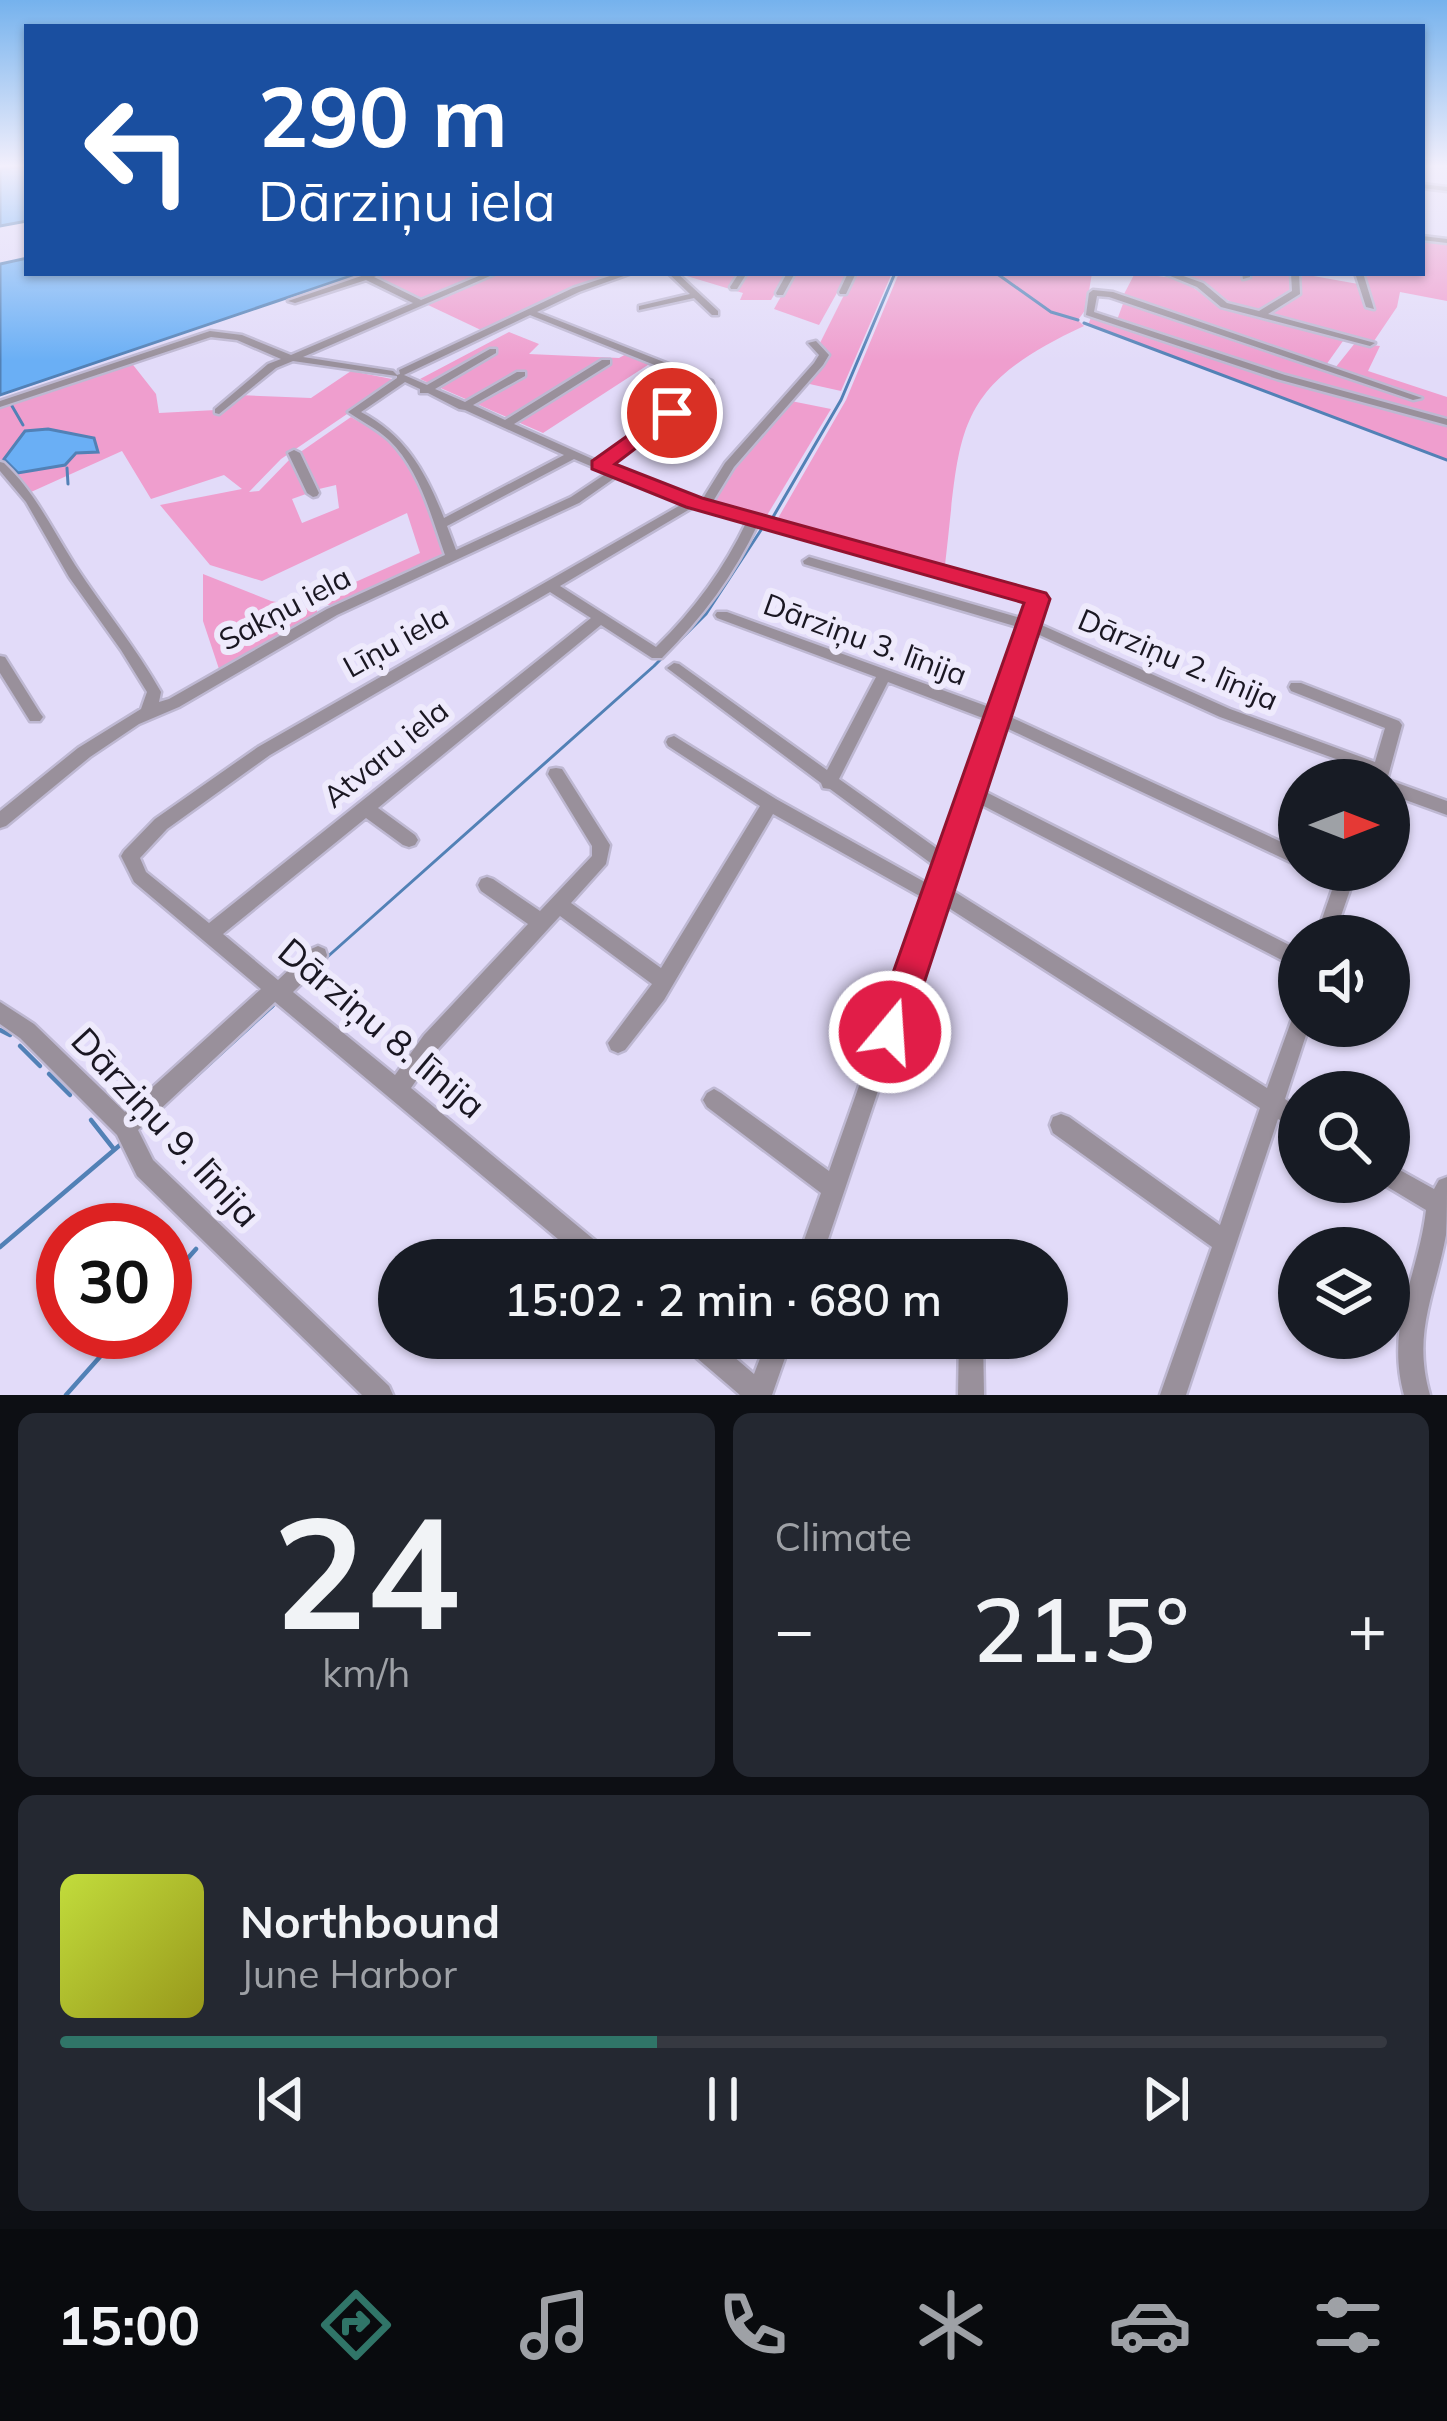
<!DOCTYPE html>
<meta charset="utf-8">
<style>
:root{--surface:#171b24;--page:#242831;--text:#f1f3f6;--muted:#9ea1a6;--line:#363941;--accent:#307568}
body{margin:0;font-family:Mulish,sans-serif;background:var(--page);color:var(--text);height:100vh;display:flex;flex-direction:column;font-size:45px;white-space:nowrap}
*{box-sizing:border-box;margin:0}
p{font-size:39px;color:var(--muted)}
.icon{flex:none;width:66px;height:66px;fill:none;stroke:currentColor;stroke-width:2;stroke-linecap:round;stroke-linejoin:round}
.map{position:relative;height:1395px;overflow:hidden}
.details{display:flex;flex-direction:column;gap:18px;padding:18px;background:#0d0f14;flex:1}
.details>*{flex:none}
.banner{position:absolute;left:24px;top:24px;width:1401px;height:252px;border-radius:0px;box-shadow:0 3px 9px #0004;background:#1a4fa0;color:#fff;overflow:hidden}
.needle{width:78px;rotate:90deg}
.fabs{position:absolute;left:1278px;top:759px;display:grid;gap:24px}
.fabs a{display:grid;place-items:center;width:132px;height:132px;border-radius:50%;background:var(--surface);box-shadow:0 3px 9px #0004;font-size:60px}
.speed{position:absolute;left:36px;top:1203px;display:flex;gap:24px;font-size:60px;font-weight:700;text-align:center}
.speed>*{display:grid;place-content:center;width:156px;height:156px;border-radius:50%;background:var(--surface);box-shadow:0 3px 9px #0004;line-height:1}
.speed .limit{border:18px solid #d22;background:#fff;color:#111}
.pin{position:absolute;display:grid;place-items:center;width:102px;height:102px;color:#fff;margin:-51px;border:6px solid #fff;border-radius:50%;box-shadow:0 3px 12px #0007}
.me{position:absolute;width:132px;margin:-66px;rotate:18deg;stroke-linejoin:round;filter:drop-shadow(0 0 9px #0008)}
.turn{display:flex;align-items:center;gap:42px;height:252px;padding:0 36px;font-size:54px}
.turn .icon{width:156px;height:156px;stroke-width:2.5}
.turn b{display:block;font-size:84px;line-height:102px}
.big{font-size:90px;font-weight:600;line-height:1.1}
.details .tile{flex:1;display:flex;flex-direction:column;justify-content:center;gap:18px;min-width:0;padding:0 42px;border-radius:18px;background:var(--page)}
.details .dial{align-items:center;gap:0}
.dial b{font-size:156px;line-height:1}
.song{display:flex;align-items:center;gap:36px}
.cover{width:144px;height:144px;border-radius:18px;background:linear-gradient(135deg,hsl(70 70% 55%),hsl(60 70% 35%))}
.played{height:12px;border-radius:6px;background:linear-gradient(90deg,var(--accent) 45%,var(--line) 45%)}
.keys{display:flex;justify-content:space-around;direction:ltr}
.heat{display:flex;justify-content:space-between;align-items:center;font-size:66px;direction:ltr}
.details .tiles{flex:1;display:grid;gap:18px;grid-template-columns:1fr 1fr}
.tile:last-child{grid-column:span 2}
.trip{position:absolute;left:378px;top:1239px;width:690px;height:120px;border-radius:60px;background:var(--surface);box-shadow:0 3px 9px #0004;font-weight:600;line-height:120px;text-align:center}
.dock{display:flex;height:192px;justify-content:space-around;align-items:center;background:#090b0e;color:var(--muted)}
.dock .icon{width:84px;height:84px}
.dock .current{color:var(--accent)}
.dock b{font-size:54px;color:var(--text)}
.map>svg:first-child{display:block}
.green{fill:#ef9ece}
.water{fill:#6aaff5;stroke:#5281b6;stroke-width:3}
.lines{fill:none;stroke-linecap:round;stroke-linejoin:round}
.stream-far1{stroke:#5281b6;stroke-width:3}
.stream{stroke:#5281b6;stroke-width:4.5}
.minor-casing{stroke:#beb8d2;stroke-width:5}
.minor{fill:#99909b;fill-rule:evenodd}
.route{fill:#e11d48;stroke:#92132f;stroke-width:3}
.labels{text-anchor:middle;stroke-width:12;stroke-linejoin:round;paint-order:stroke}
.street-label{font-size:30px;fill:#1a1722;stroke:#eeeafc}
.near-street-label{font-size:36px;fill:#1a1722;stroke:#eeeafc}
</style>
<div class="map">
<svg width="1447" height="1395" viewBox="0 0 1447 1395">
<rect width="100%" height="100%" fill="#e2dbf9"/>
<!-- green -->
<g class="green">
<path d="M1422,240L1447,243V301L1400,292L1397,307L1374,341L1268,314L1297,298L1302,274L1364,285L1362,273H1422Z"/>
<path d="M383,273H486L420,301L370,278Z"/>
<path d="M501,273H616L483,331L428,305Z"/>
<path d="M677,273H787L771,300H740L743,293Z"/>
<path d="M794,273H848L819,325L774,309Z"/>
<path d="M855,273H892L841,391L805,383L827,356L820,343Z"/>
<path d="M899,273H1092L1086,309L1078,320L1084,326C950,388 961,431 945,565L777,520L846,400Z"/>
<path d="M1135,273L1181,279L1218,305L1343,341L1326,365L1123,296Z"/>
<path d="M1173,273H1291L1292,288L1258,311C1224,304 1205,284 1173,273Z"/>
<path d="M1124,301L1424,400L1335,368L1355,343L1380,346L1368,371L1447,397V421L1307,382L1117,320Z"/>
<path d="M1092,315L1447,425V460L1088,325Z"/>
<path d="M509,332L539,344L529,354L619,358L628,353L654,361L543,433L420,379Z"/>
<path d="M130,361L156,394L159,413L216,410L239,395L311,398L351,371L397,380L281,459L249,492L259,491L291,458L306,494L292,499L302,523L339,508L336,485L319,489L299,453L351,417C362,424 375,428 386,435C422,460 432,517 444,556L336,606L311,602L420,553L407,513L262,581L210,565L160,505L242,489L224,475L151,499L122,451L31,492L0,459V406Z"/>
<path d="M791,401L831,409L766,517L712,504L733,466Z"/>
<path d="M203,574L271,601L317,610V618L219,669L203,621Z"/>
</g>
<!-- water -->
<g class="water">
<path d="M27,166V221L0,226V169Z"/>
<path d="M27,258V273H360L0,395V264Z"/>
<path d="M48,429L94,438L98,452L76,453L65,465L18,473L4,459L25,431Z"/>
</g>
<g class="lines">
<!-- stream-far1 -->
<g class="stream-far1">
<path d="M996,273L1051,312L1078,320"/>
<path d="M1084,323L1447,460"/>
<path d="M12,406L23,425"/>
<path d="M67,468L68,484"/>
<path d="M773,517L841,400L895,273"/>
<path d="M325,959L654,666L706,614L761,530"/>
<path d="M269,1009L274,1005"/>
</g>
<!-- stream -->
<g class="stream">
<path d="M0,1030L10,1035"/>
<path d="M20,1046L40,1066"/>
<path d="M49,1074L70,1095"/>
<path d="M187,1084L272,1006"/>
<path d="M91,1120L113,1148"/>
<path d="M0,1247L120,1145"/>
<path d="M165,1284L196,1249"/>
<path d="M66,1395L122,1332"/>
</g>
<defs>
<g id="minor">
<path d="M1422,184L1447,187V191L1422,188Z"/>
<path d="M1422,236L1447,239V243L1422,240Z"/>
<path d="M370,273H383L374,277L421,300L486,273H497L303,357L393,371L397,375L400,374L399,370L573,288L619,273H632L579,292L537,312L712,381L713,383L706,396L607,465L702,500L725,463L814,363L819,355L808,343L816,341L829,355L823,365L734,467L712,503L1043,596L1045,599L1037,623L1230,709L1375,762L1385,728L1291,691L1289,687L1291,683H1301L1399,721L1402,725L1387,780H1371V777L1358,767L1220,717L1033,632L1006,715L1299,850V866L1002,726L980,789L1299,950V969L976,802L946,889L955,892L1267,1088L1292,1019L1299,1016V1026H1309L1285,1099L1299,1108V1131L1278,1119L1186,1395H1160L1212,1247L1053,1133L1050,1125L1053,1117L1061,1114L1069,1117L1220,1225L1260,1108L944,905L941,904L821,1260H797L821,1193L707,1107L703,1100L707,1093L714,1089L721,1093L829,1171L925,899L773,814L664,1000L625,1050L618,1053L611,1050L608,1043L652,984L560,916L438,1049L411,1088L609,1252L613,1260H583L275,1002L138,1130L153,1160L389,1386L393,1395H362L137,1176L117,1135L20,1038L0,1024V1002L34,1024L125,1112L261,989L134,882L121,856L124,851L155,819L258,747L684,503L616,477L579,503L337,615L179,707L139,724L90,757L6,826L0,828V811L78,748L141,709L147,692L121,650L69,577L26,502L0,471V462L4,463C35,492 52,529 75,565C103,608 136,647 161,692L159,702L169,699L327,609L445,555C431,516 420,470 389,440C376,428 361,421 348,412L397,378V376L293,361L276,368L219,414L215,413V409L268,364L281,359L237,340L211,337L0,407V401L210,331L242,335L291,355L413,303L366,280L295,303L288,301ZM530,315L702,384L698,392L597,461L514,424L610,364V360H602L505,420L473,405L525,376V372H517L465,402L435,389L496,353V349H490L427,385L404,375ZM405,382L420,389V393H428L459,409L465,410L564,455L444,518C426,472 405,435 361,412ZM574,459L607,473L571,497L456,550L447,526ZM695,506L747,521C724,569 694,610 656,647L560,586ZM758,524L1030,601L1024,619L809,557L803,561L804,564L1021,628L992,708L727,612H717L715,615L717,618L876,677L827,770L679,664L674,663L667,668L821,783L823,788L830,789L936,867L930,885L776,799L674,736L668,738L666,742L668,746L760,806L661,968L571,903L606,864L610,845L562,769L556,768L550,769L548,774L592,846V856L540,911L493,879L487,877L481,879L478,885L481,891L528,924L424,1035L395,1075L293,992L325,961L327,955L325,949L318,946L311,949L278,980L223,934L366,818L403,845L409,847L415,845L418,840L415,835L378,808L601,625L652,658H662C702,618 734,575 758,524ZM550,592L591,618L209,923L146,872L140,858L167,829L270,755ZM888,682L988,720L942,852L839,779Z"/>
<path d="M668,273H677L718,311V315H712L694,298L639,310V306L690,294Z"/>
<path d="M739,273H747L737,289H731L730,287Z"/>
<path d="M787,273H795L783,295H777L776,293Z"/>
<path d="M848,273H856L846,294H840L839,292Z"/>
<path d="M1163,273H1175L1203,283L1227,303L1259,311L1292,291L1291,273H1299L1300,294L1268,314L1375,343L1370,346L1221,307L1197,287Z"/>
<path d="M1242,273H1250V277L1243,279Z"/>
<path d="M1355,273H1363L1374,309L1366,307Z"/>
<path d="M1093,290L1113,292L1422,398L1413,400L1109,297L1097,296L1094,312L1285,375L1447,419V425L1277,379L1086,315L1089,293Z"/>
<path d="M294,450L300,453L319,493L317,496L313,497L307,493L288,453Z"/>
<path d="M0,656L5,657L40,713L43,717L40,721H30L0,673Z"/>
<path d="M1389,780L1447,801V815L1389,794Z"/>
<path d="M1339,870H1357L1334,936H1316Z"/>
<path d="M1389,1164L1434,1189L1439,1180L1447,1177C1447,1196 1447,1216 1446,1235C1435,1295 1412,1332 1430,1395H1404C1385,1324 1418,1278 1426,1210L1381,1183L1389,1182Z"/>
<path d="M681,1338H712L754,1374L768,1338H792L772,1395H740L684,1347Z"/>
<path d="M959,1338H983L984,1395H958Z"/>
</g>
</defs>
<!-- minor casing -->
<use href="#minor" class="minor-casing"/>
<!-- minor -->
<use href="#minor" class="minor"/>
</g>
<!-- sky -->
<linearGradient id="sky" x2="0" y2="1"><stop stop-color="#75b2ed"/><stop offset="0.46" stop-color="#f2effc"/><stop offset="1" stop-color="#f2effc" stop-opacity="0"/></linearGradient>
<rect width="1447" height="361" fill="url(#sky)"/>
<!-- route -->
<path class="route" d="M665,409L682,413L615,464L702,498L1046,593L1050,599L908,1032L903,1045L890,1050L877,1045L872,1032L1024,603L686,507L592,469V461Z"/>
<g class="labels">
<!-- street labels -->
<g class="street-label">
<text transform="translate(285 609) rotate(-28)" y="10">Sakņu iela</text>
<text transform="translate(865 640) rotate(20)" y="10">Dārziņu 3. līnija</text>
<text transform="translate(396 642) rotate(-29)" y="10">Līņu iela</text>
<text transform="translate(1178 660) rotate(23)" y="10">Dārziņu 2. līnija</text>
<text transform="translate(386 754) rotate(-39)" y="10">Atvaru iela</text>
</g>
<!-- near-street labels -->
<g class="near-street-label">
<text transform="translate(382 1028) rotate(40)" y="13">Dārziņu 8. līnija</text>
<text transform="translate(166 1127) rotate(47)" y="13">Dārziņu 9. līnija</text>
</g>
</g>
</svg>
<div class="fabs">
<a><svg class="needle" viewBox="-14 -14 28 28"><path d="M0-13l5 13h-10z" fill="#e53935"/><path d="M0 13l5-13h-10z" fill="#9ea1a6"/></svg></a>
<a><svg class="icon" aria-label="sound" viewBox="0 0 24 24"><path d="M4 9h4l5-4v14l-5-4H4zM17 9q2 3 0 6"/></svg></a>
<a><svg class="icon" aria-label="search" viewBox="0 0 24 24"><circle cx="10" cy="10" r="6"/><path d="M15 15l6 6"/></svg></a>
<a><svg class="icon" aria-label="layers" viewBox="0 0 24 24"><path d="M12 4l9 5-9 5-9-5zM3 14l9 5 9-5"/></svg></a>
</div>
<div class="speed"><div class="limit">30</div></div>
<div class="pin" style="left:672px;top:413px;background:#d93025"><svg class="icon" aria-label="arrive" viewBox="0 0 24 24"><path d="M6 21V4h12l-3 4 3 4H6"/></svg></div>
<svg class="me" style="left:890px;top:1032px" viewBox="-20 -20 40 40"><circle r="17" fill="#e11d48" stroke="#fff" stroke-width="3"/><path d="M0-11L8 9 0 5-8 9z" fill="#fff"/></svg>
<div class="trip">15:02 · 2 min · 680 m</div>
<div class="banner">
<div class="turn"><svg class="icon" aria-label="left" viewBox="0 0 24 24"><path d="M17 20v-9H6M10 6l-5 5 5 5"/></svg><div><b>290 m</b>Dārziņu iela</div></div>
</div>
</div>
<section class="details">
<div class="tiles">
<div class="tile dial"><b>24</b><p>km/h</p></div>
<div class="tile"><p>Climate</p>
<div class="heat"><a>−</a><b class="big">21.5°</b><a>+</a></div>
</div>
<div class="tile">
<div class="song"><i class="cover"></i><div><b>Northbound</b><p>June Harbor</p></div></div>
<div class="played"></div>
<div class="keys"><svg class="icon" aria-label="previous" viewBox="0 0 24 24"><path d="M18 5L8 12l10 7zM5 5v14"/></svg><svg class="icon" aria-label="pause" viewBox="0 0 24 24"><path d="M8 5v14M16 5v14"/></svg><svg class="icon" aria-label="next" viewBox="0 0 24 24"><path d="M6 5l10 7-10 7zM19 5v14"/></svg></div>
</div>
</div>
</section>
<nav class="dock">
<b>15:00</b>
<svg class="icon current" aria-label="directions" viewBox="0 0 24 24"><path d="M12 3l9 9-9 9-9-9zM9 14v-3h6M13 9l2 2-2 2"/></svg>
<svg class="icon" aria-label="music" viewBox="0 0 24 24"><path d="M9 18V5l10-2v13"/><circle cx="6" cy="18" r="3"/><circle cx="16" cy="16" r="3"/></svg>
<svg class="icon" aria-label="phone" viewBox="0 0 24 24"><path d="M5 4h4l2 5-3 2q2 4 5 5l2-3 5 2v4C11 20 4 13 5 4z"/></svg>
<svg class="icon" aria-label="climate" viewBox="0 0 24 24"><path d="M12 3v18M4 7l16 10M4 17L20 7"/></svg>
<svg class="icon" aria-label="car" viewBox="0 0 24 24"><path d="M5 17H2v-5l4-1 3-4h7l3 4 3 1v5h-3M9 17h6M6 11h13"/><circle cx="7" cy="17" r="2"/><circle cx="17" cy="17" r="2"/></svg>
<svg class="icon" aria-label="filters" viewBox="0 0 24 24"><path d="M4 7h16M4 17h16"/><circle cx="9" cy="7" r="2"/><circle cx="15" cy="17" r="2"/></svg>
</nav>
